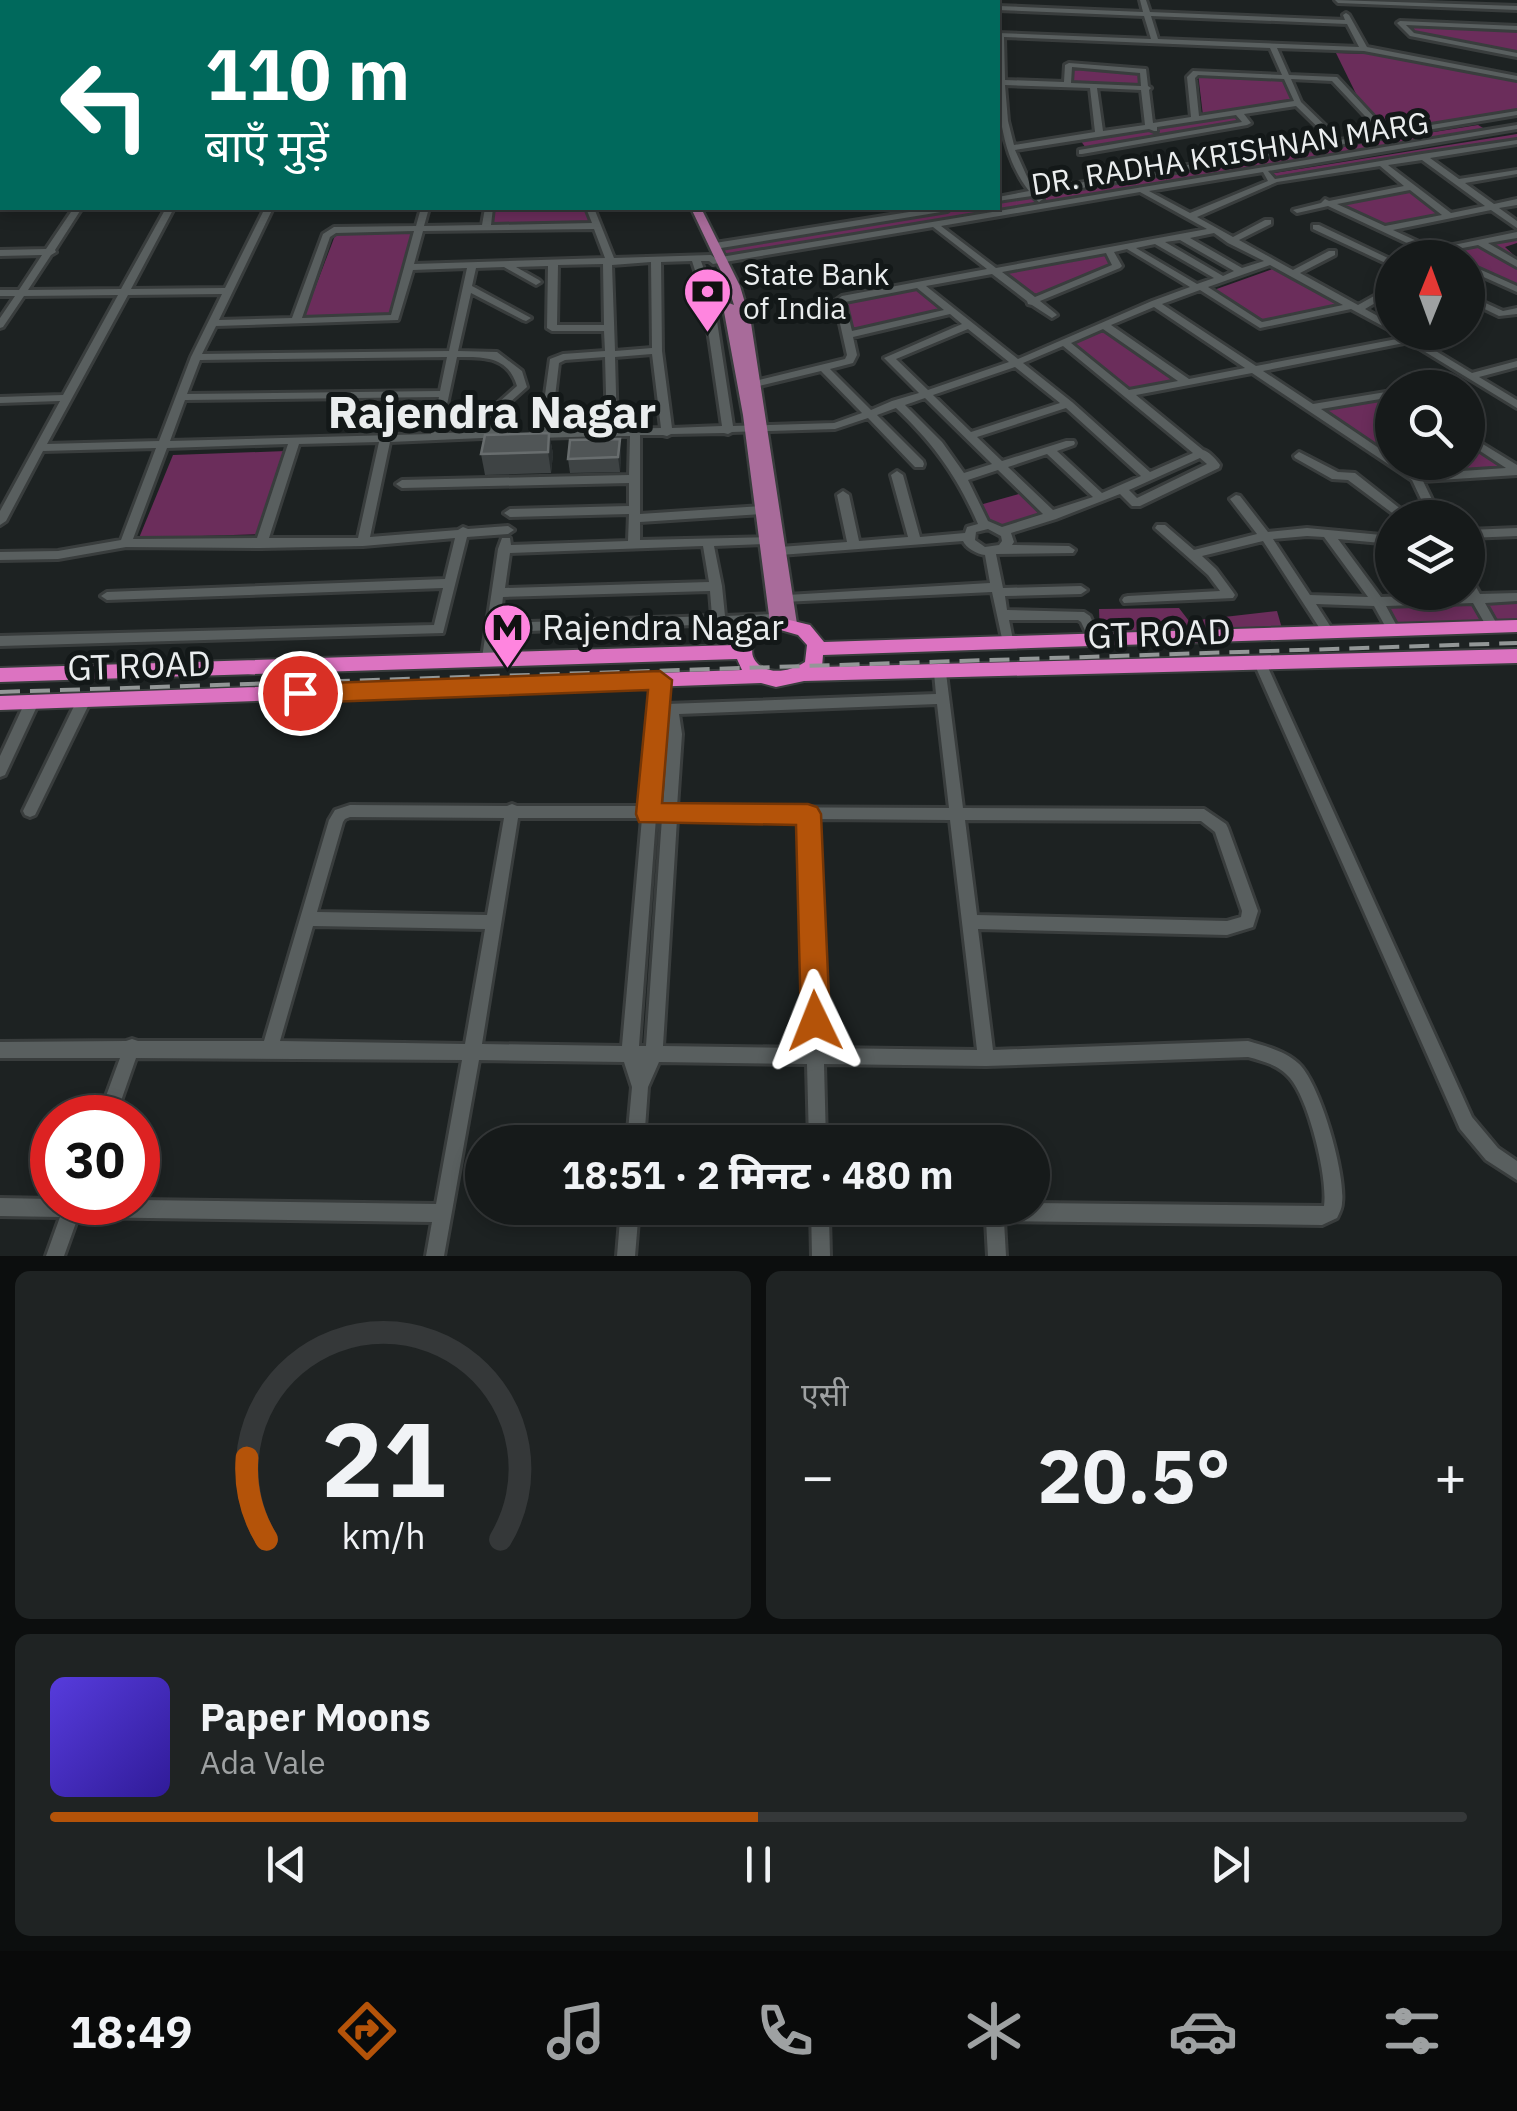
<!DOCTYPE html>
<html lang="hi">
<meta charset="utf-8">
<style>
:root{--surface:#161a1a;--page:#1f2323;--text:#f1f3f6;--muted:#9ea1a2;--line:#353839;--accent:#b45309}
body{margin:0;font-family:"IBM Plex Sans","Noto Sans Devanagari",sans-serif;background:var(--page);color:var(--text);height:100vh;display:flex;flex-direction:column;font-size:38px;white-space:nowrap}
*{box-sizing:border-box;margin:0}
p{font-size:32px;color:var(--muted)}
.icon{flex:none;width:55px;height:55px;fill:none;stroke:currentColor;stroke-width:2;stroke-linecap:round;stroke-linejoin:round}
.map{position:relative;height:1256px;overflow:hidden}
.details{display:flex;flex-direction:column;gap:15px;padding:15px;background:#0c0e0e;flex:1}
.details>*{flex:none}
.guide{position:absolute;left:0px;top:0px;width:1000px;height:210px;box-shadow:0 5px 15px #0003,0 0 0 2px var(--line);background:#00695c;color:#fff;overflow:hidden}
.needle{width:65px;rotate:1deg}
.fabs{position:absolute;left:1375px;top:240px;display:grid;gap:20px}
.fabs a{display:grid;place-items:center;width:110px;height:110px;border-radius:50%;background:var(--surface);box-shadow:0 5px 15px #0003,0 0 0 2px var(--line);font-size:50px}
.speed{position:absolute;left:30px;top:1095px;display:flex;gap:20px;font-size:50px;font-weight:700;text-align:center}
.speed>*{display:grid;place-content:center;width:130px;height:130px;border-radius:50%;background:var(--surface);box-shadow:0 5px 15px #0003,0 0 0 2px var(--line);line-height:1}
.speed .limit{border:15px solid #d22;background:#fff;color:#111}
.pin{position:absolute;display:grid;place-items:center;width:85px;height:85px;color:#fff;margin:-42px;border:5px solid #fff;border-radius:50%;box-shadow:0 2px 10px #0007}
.me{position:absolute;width:110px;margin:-55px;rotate:358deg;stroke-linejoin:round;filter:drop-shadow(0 0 8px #0008)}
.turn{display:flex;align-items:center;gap:35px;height:210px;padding:0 40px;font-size:45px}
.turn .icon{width:130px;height:130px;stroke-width:2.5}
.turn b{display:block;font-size:70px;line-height:85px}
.big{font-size:75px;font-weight:800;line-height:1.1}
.details .tile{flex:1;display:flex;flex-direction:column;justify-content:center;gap:15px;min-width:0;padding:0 35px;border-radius:15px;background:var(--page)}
.details .dial{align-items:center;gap:0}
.dial svg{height:260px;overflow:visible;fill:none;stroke:var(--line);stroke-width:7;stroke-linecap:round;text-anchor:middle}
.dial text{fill:var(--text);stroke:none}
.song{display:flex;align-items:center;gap:30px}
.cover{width:120px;height:120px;border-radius:15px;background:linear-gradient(135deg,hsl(250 70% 55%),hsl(250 70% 35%))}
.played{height:10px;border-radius:5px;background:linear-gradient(90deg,var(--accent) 50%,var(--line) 50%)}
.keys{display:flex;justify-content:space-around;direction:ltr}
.heat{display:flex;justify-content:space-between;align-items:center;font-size:55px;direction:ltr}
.details .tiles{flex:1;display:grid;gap:15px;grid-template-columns:1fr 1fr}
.tile:last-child{grid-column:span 2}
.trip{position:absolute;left:465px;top:1125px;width:585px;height:100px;border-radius:50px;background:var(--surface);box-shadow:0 5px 15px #0003,0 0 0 2px var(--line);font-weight:800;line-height:100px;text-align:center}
.tab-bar{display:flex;height:160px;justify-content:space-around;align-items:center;background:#090a0a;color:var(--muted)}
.tab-bar .icon{width:70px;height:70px}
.tab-bar .active{color:var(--accent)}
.tab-bar b{font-size:45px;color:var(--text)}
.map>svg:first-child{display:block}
.green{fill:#6b2d5b}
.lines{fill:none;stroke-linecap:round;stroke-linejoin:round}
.minor-casing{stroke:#393d3d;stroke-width:6}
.major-casing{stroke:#393d3d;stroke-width:5}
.highway-casing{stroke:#393d3d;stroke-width:4}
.minor{fill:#595f5f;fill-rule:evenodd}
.major{fill:#a86b9a;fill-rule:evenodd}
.highway{fill:#dc73c1;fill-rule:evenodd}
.rail{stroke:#939797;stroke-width:4;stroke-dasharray:20 10;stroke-linecap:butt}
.wall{fill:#3e4344}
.shaded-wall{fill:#292e2f}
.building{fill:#505556;stroke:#686d6e;stroke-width:2.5}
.route{fill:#b45309;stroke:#753606;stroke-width:2.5}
.labels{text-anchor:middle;stroke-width:10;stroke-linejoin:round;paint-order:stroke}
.far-street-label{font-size:30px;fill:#eaedee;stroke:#131818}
.far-poi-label{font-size:30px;fill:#eaedee;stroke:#131818;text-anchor:start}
.poi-label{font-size:35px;fill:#eaedee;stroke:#131818;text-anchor:start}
.street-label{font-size:35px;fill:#eaedee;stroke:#131818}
.district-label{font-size:45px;font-weight:bold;fill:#eaedee;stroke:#131818}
</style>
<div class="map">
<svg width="1517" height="1256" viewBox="0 0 1517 1256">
<rect width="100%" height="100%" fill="#1d2222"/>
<!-- green -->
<g class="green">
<path d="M1409,25L1517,30V53L1415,34Z"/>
<path d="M1336,53L1373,54L1517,81V113L1391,135L1362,106Z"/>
<path d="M1071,67L1141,71L1142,86L1070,84Z"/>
<path d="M1198,73L1281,77L1292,102L1203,116Z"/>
<path d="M1242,115L1250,123L1086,148L1080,140Z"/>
<path d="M1478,125L1490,132L727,262L720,246L960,208H998V202Z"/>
<path d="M1517,134V143L1277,181L1269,174Z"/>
<path d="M1416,189L1455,216L1385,229L1329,204Z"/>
<path d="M493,208H587L591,223L490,225Z"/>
<path d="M418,232L393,316L304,317L336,233Z"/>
<path d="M1517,236V243L1505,247L1517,258V288L1468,266V258L1449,257L1438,252Z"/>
<path d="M1110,252L1124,266L1031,302L993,271Z"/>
<path d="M1278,267L1348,309L1261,326L1211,291Z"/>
<path d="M920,286L949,309L851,334L844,301Z"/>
<path d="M1112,328L1185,379L1130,390L1071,344Z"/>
<path d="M1392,399V459L1317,412Z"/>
<path d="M1468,441L1512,473L1418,474L1398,463L1468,462Z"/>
<path d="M286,451L260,534L139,538L173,455Z"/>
<path d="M1026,492L1051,516L1008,531L983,527L976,506Z"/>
<path d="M1517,599V627L1396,630L1379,603Z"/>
<path d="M1179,608L1189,621L1277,611L1283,632L1100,638L1099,609Z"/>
</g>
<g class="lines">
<defs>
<g id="minor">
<path d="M136,0H143L141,2H134Z"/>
<path d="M198,0H206L203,2H196Z"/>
<path d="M275,0H282L280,2H274Z"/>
<path d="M351,0H451V1L354,2Z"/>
<path d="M499,0H506L504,2H498Z"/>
<path d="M518,0H577L580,2H535Z"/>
<path d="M589,0H599L595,2H586Z"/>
<path d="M741,0H747L746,2H740Z"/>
<path d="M825,0H831L830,2H824Z"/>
<rect x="880" y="0" width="6" height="2"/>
<rect x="939" y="0" width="6" height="2"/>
<path d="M1140,0H1146L1150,12L1345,20L1343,15L1346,13L1349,15L1367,47L1517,76V80L1364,51L1277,48L1289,75L1337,77L1388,132L1517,111V115L1343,144L1340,147L1336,145L1040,195L1043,199L1039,202L1032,196L998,201V197L1029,191C994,146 998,87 998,33L1151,39L1144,16L998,10V6L1143,12ZM1151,16L1347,24L1359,47L1158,39ZM1004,37L1270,48L1282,75L1193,71L1187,77L1191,117L1153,123L1149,90L1151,88L1148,86L1146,69L1069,63L1065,65L1064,82L1005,80ZM1072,67L1140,73L1141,86L1071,83ZM1198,75L1284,79L1294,101L1199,116L1195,78ZM1291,79L1332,81L1381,133L1340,140L1301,102ZM1005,85L1090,88L1095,132L1014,145L1008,121ZM1097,88L1141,90L1145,125L1103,131ZM1296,106L1332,141L1036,190L1029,181L1015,150L1149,129L1154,131H1157V127L1236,115L1242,122L1079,150V154H1082L1247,125L1251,123L1244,114Z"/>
<path d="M1335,0L1517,6V10L1338,3Z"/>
<path d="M1400,21L1517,26V30L1406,25L1414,33L1517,53V57L1410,36L1397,23Z"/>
<rect x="0" y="102" width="2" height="4"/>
<path d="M1517,125V129L1268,171L1275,179L1422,154L1517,140V144L1430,158L1459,179L1517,170V174L1465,183L1494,204L1517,199V205L1499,208L1517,221V228L1491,210L1393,230L1434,249L1517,232V238L1488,243L1517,260V267L1478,245L1442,252L1451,258H1439L1328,206L1297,213L1293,210L1321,203L1325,199L1329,201L1404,186L1380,166L1277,182L1197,217L1233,237L1265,220H1271V224L1239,240L1293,270L1329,251H1335V255L1300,273L1358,305L1392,286V293L1365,309L1392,324V331L1351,309L1260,328L1200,290L1162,304L1256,366L1402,338L1403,334L1406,333L1472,373L1517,361V367L1479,377L1517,400V408L1409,342L1263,371L1313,404L1392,391V397L1321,409L1392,457V462H1401L1418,474L1506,468L1468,443V435L1517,465V475L1423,481L1441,518H1430L1412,480L1252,373L1136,395L1203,450C1208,451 1217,460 1220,465L1219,468L1140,506H1132L1120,494L1056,519L1011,533L1014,542L1012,545L1069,546L1075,550L1073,553L996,554L1003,588L1081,586L1087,590L1081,594L1005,596L1007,610L1084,612L1090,616L1100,638L1098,641H1090L1081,622L1078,620H1009L1013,640L1011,643H1003L992,592L783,602L781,599L783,596L787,595L990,583L985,555C977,554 966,548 963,541L780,555L774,551L780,547L847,542L837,495L843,491L849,495L859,541L908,537L891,475L897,471L903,475L920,537L965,533L967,527L978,524C957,476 934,444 896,408L877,415L923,461L924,464L923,467H915L868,418L835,429L732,432L728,434L724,433L671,434L667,436L663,435H640V514L762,506L768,510L762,514L640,522V540L770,537L772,540L766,544L714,546L722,586L725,616L777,614L783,619L781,622L498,632L494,658L493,661H483L482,658L498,549L502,538H510L511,545L628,541L629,514L510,517L504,513L510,509L629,506V483L402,488L396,484L402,480L629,475L630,436H617L612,438L607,436L536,438L531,435L532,433L540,431L550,359L563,354L605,351L604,331H552L547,328L548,266L516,267L539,280L541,282L536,285L504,267L476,268L472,286L531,318L526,321L523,320L471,293L458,351L497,352L522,371L527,387L499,412L498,432L505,433L506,435L505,437L390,442L370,537L458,530L463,527L468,529L508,526L514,530L508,534L467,537L443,633L0,646V636L434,625L443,588L107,600L101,596L107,592L445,579L455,538L363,546L261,548L126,547L58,559L0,560V552L58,551L121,540L156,448L43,451L6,521L0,525V511L60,401L0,403V397L63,395L118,295L24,296L3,327L0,328V318L15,296H0V290H19L42,255L0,256V250L46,249L73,209L80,211L55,250L56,252L51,255L28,290L121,289L166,208H174L131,289L225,288L265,208H273L219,320L292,318L323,234L334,227L416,226L421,208H429L424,226L482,225L485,208H493L491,225L592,223L586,208H594L614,258L711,255L715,258ZM1422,160L1485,206L1451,213L1388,165ZM1263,172L1268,181L1190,213L1149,191ZM1410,190L1442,215L1385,226L1337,204ZM1140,192L1207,229L996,268L941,226ZM933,227L987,269L842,296L835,301L847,355L845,359L751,382L750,384L755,387L821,371L862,413L834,423L733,426L713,295L701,261H709L713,264ZM594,229L605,258L414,264L423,231ZM414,231L391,315L302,318L330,237L336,233ZM1214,233L1228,243L1264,261L1242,268L1190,238ZM1180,240L1234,271L1223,276L1165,242ZM1155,244L1214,278L1197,284L1136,248ZM1127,249L1190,287L1152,301L1018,359L926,286L992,274L1027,301L1028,304L1032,305L1052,318L1057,315L1055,313L1040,301L1120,268L1122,266L1114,252ZM1106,253L1112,265L1035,297L1002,272ZM692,261L703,295L722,426L672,428L662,351L661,262ZM651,262L652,348L615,351L612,265ZM603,264L604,325H557L558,265ZM1270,265L1343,305L1262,322L1208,287ZM467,268L449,351L202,354L216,326L398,320L413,270ZM917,288L944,310L852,331L845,302ZM222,294L191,357L159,441L47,444L128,295ZM1154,307L1245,368L1189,379L1111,325ZM950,314L962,324L884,358L919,393L892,401L871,410L830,369L853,363L857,355L853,337ZM968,329L1009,362L928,390L896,359ZM1103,329L1178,381L1129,390L1071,343ZM1063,346L1193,453L1150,472L1072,402L1023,363ZM652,354L661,428L617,429L615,357ZM447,357L440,391L187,394L200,360ZM457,357C484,357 508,356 517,386L489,411L487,432L441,433ZM605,357L607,429L551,431L559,363L565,360ZM1015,367L1060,403L971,432L933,395ZM439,397L431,434L170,441L185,400ZM925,398L992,464L964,473L942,442L905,405ZM1066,408L1141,476L1102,493L1057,451L1074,445L1075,443L1074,441H1066L1002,461L977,437ZM379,442L358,538H269L299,444ZM288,444L257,538L133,539L167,448ZM1047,454L1093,497L1053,510L1008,467ZM1200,458L1207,464L1137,498L1129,490ZM998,470L1043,514L1002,527L988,521L968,480ZM988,529L1001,536L1002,541L999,545L985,547L975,540L976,532ZM703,546L709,582L505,588L510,553ZM710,591L712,616L500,623L503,597Z"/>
<rect x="0" y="139" width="2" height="5"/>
<rect x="0" y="157" width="2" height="6"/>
<path d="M934,208H951L947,211L715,249L711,246L715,243Z"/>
<path d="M1313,225H1319L1392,260V266L1313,229Z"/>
<path d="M1468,264L1517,286V292L1468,270Z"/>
<path d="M1468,295L1503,311L1517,308V314L1499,316L1468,301Z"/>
<path d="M1299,452L1338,472L1355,473L1412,518H1399L1348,480L1332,479L1295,458L1294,456Z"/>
<path d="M1236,495L1240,496L1268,532L1307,528L1392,536V544L1338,539L1381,597L1468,594V579L1472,580L1480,594L1517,593V601L1485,603L1498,626L1492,631L1488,629L1473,603L1386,606L1399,630L1393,635L1389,633L1374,606L1316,604L1334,632L1328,637L1324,635L1263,541L1202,556L1216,569L1233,592L1235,595L1233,598L1124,603L1122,600L1124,597L1128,596L1220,591L1208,575L1155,528L1157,525H1165L1194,550L1257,534L1230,499ZM1307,536L1324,537L1368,597L1310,595L1273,539Z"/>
<path d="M1517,528V536L1468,538V530Z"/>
<path d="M1260,658L1265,660L1266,663L1472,1117L1498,1148L1517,1161V1180L1486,1160L1460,1129L1254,663L1255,660Z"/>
<path d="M940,668L945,669L946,673L963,808L1204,809L1226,824L1228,828L1258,911L1253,927L1227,935L978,929L993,1050L1248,1041C1265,1046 1285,1051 1298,1063C1320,1082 1346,1175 1342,1203C1342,1208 1339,1214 1337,1218L1322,1225L1004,1221L1006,1256H988L986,1220L829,1218L830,1256H812L811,1208H1032V1203L1324,1206C1328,1178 1309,1100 1290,1078C1279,1065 1263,1061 1248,1057L986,1066L824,1064L826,1142H809L807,1064L659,1062L648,1087L644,1142H627L632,1087L624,1062L479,1060L444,1256H426L432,1222L78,1217L64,1256H46L60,1217L0,1216V1198L52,1199V1202H138V1200L436,1204L462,1060L136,1058L115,1118H98L120,1058H0V1042L126,1041L132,1039L138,1041H264L329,820L335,810L350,805L507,806L512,804L517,806H643L655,676H665L666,680L665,703L667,704L936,694L934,673L935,669ZM937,704L949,808L677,807L682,734L679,714ZM664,714L666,715L668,734L663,806H657ZM350,817L504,818L487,915L317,912L343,822L345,819ZM518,818H642L622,1046L482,1044ZM656,818H662L646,1046H639ZM677,819H801L807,1048L663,1046ZM815,819L950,820L977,1050L823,1048ZM965,820L1201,821L1215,832L1242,911L1241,917L1227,921L977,915ZM313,926L485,929L465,1044L280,1041Z"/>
<path d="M84,695L89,696L91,700L37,811L35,815L30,817L25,815L23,811L77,700L79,696Z"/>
<path d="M32,697L37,698L39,702L5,775L0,777V756L27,698Z"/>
<path d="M621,1208H639L635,1256H617Z"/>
</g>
<g id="major">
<path d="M660,0H669L667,2H659Z"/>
<path d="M691,208H701L740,286L751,323L797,624L790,630L783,625L777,629L772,627L770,623L743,415L723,306L729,303L734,305L728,286Z"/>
</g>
<path id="highway" d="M777,617L810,625L824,642L1517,620V632L823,655L822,667L1517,649V663L804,681L776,687L761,683L0,710V696L742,670L737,659L0,682V668L735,645C740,625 759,622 777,617ZM777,629L798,635L807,645L805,662C761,690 727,644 777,629Z"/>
</defs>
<!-- minor casing -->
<use href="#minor" class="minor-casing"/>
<!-- major casing -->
<use href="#major" class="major-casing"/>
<!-- highway casing -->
<use href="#highway" class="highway-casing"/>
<!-- minor -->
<use href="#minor" class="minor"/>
<!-- major -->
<use href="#major" class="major"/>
<!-- highway -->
<use href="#highway" class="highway"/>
<!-- rail -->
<path class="rail" d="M0,692L1517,643"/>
</g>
<!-- wall -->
<g class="wall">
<path d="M549,433L553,454L551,473L485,475L481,454Z"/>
<path d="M621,453L620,472L570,473L568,459Z"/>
</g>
<!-- shaded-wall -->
<g class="shaded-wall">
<path d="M549,433L553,454L551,473L548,452Z"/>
<path d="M620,439L621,453L620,472L618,457Z"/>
</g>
<!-- building -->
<g class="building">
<path d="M549,433L548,452L481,454L485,435Z"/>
<path d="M620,439L618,457L568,459L570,440Z"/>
</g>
<!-- route -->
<path class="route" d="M660,671L672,680L662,803L808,804L817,807L821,814L830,1021L826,1031L815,1035L805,1031L801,1021L796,825L639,822L636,814L648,690L300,703L292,700L289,693L292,687L300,684Z"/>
<!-- icons -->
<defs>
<symbol id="bank-pin" viewBox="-11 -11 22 30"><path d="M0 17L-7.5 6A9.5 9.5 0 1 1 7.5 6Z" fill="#ff85df" stroke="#131818"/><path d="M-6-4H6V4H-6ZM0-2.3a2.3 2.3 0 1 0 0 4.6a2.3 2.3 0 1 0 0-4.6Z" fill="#111"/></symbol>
<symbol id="metro-pin" viewBox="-11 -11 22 30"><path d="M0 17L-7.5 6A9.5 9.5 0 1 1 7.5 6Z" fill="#ff85df" stroke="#131818"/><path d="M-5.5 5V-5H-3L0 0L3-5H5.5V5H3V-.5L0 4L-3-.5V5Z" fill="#111"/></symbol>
</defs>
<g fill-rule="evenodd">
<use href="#bank-pin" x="680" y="264" width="55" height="75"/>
<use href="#metro-pin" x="480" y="600" width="55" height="75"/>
</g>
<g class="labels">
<!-- far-street labels -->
<g class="far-street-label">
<text transform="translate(1230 154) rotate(-9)" y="10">DR. RADHA KRISHNAN MARG</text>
</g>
<!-- far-poi labels -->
<g class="far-poi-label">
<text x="743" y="285">State Bank<tspan x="743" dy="34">of India</tspan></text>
</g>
<!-- poi labels -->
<g class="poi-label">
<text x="542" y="640">Rajendra Nagar</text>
</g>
<!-- street labels -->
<g class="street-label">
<text transform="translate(1159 634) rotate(-2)" y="12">GT ROAD</text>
<text transform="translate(139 666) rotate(-2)" y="12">GT ROAD</text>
</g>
<!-- district labels -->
<g class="district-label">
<text x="492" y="428">Rajendra Nagar</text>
</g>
</g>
</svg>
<div class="fabs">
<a><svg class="needle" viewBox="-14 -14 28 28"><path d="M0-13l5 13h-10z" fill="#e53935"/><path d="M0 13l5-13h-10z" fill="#9ea1a2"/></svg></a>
<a><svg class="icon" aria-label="search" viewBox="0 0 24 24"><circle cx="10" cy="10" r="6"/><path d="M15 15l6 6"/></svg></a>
<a><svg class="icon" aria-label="layers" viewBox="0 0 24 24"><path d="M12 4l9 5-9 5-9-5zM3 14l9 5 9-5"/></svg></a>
</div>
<div class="speed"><div class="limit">30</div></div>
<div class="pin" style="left:300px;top:693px;background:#d93025"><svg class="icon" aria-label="arrive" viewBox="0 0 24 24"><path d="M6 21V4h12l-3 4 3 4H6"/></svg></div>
<svg class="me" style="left:815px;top:1021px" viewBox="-20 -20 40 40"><path d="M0-17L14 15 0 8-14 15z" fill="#b45309" stroke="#fff" stroke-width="4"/></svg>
<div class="trip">18:51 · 2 मिनट · 480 m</div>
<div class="guide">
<div class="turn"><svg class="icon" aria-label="left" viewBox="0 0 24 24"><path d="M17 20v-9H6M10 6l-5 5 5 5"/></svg><div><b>110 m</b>बाएँ मुड़ें</div></div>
</div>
</div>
<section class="details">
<div class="tiles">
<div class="tile dial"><svg viewBox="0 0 100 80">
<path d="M14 69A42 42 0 1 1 86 69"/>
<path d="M14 69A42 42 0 0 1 8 44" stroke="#b45309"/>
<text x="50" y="56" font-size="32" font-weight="700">21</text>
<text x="50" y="72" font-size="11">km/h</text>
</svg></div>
<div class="tile"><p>एसी</p>
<div class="heat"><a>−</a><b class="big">20.5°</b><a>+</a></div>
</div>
<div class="tile">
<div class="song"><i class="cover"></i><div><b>Paper Moons</b><p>Ada Vale</p></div></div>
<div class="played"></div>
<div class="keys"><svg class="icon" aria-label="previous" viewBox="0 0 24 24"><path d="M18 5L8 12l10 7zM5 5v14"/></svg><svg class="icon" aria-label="pause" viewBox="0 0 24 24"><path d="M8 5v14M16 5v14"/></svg><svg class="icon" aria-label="next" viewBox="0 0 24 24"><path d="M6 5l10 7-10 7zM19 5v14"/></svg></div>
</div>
</div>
</section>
<nav class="tab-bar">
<b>18:49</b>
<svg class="icon active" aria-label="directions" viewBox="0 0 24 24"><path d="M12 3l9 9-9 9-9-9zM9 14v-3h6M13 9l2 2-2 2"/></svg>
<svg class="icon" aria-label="music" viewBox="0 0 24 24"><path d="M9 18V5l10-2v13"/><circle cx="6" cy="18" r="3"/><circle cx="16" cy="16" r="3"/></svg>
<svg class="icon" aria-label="phone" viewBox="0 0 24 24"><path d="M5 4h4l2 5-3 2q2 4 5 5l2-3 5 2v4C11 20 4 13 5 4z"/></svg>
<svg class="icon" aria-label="climate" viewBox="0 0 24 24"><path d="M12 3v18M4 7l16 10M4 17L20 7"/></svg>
<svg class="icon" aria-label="car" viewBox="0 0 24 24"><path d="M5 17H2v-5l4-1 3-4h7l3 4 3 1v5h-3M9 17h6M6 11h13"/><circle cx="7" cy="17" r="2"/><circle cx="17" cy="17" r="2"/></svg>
<svg class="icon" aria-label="filters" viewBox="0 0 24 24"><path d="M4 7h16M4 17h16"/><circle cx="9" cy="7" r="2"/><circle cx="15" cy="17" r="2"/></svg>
</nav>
